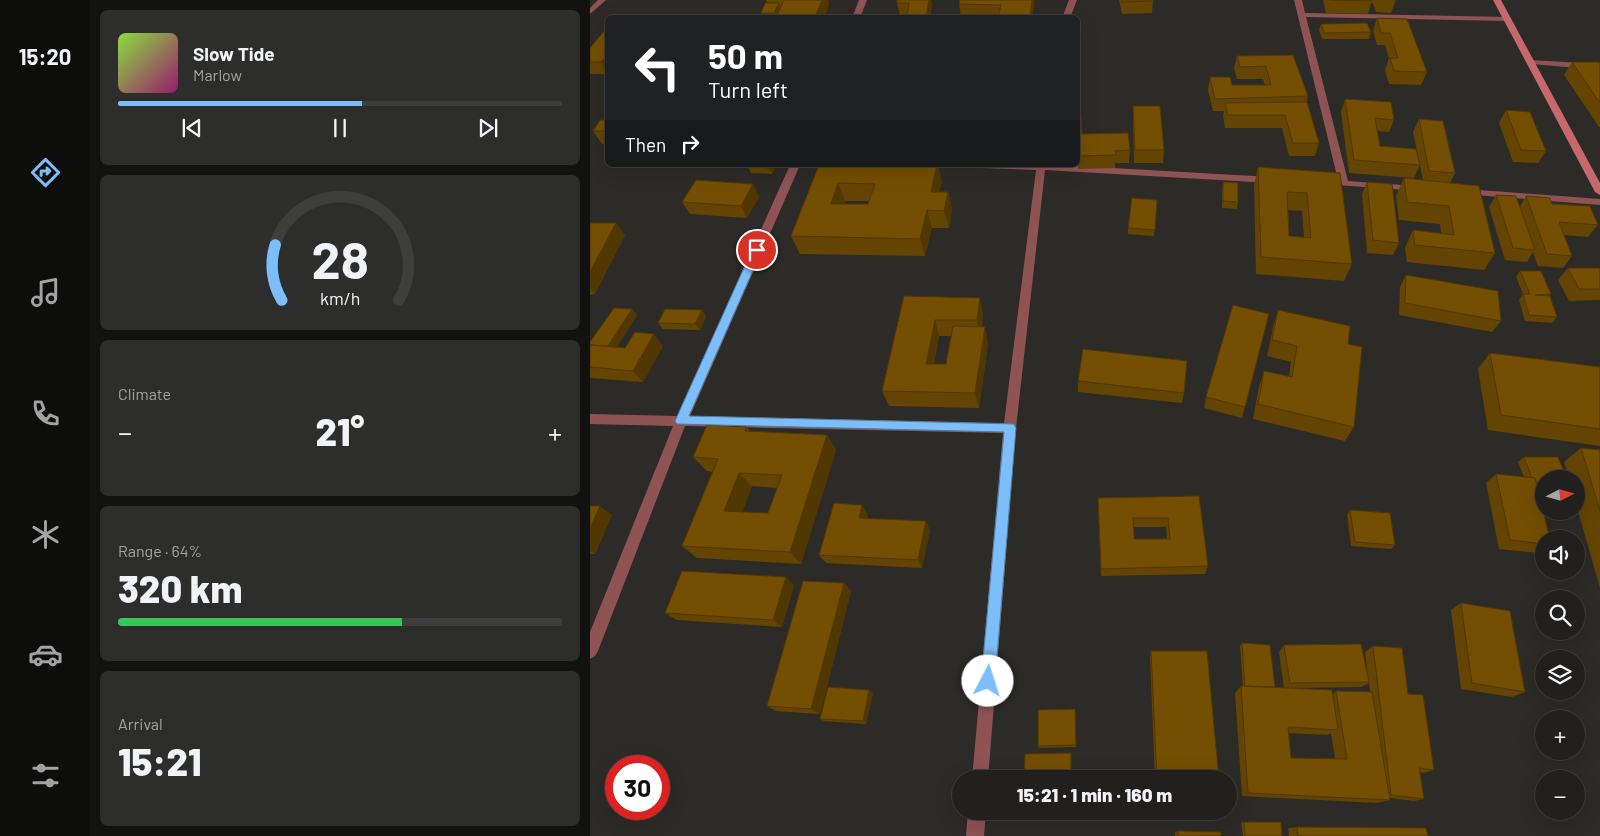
<!DOCTYPE html>
<meta charset="utf-8">
<style>
:root{--surface:#21201e;--page:#2d2d2b;--text:#f1f3f6;--muted:#a2a3a4;--line:#3e3e3c;--accent:#7cbef9}
body{margin:0;font-family:Barlow,sans-serif;background:var(--page);color:var(--text);height:100vh;display:flex;flex-direction:column;font-size:19px;white-space:nowrap}
*{box-sizing:border-box;margin:0}
p{font-size:16px;color:var(--muted)}
.icon{flex:none;width:28px;height:28px;fill:none;stroke:currentColor;stroke-width:2;stroke-linecap:round;stroke-linejoin:round}
.map{position:relative;flex:1;overflow:hidden}
.panel{display:flex;flex-direction:column;gap:10px;padding:10px;background:#121210;width:500px}
.panel>*{flex:none}
.banner{position:absolute;left:15px;top:15px;width:475px;height:152px;border-radius:8px;box-shadow:0 5px 20px #0002,0 0 0 1px var(--line);background:#202124;color:#fff;overflow:hidden}
.needle{width:32px;rotate:84deg}
.fabs{position:absolute;left:945px;top:470px;display:grid;gap:10px}
.fabs a{display:grid;place-items:center;width:50px;height:50px;border-radius:50%;background:var(--surface);box-shadow:0 5px 20px #0002,0 0 0 1px var(--line);font-size:25px}
.speed{position:absolute;left:15px;top:755px;display:flex;gap:10px;font-size:25px;font-weight:700;text-align:center}
.speed>*{display:grid;place-content:center;width:65px;height:65px;border-radius:50%;background:var(--surface);box-shadow:0 5px 20px #0002,0 0 0 1px var(--line);line-height:1}
.speed .limit{border:8px solid #d22;background:#fff;color:#111}
.pin{position:absolute;display:grid;place-items:center;width:42px;height:42px;color:#fff;margin:-21px;border:2px solid #fff;border-radius:50%;box-shadow:0 1px 5px #0007}
.me{position:absolute;width:55px;margin:-28px;rotate:5deg;stroke-linejoin:round;filter:drop-shadow(0 0 4px #0008)}
.turn{display:flex;align-items:center;gap:18px;height:105px;padding:0 20px;font-size:22px}
.turn .icon{width:65px;height:65px;stroke-width:2.5}
.turn b{display:block;font-size:35px;line-height:42px}
.then{display:flex;align-items:center;height:48px;padding:0 20px;background:#0003;gap:10px;font-size:19px}
.big{font-size:38px;font-weight:800;line-height:1.1}
.panel .widget{flex:1;display:flex;flex-direction:column;justify-content:center;gap:8px;min-width:0;padding:0 18px;border-radius:8px;background:var(--page)}
.panel .dial{align-items:center;gap:0}
.dial svg{height:130px;overflow:visible;fill:none;stroke:var(--line);stroke-width:7;stroke-linecap:round;text-anchor:middle}
.dial text{fill:var(--text);stroke:none}
.song{display:flex;align-items:center;gap:15px}
.cover{width:60px;height:60px;border-radius:8px;background:linear-gradient(135deg,hsl(90 70% 55%),hsl(320 70% 35%))}
.played{height:5px;border-radius:2px;background:linear-gradient(90deg,var(--accent) 55%,var(--line) 55%)}
.keys{display:flex;justify-content:space-around;direction:ltr}
.heat{display:flex;justify-content:space-between;align-items:center;font-size:28px;direction:ltr}
.charge{height:8px;border-radius:4px;background:linear-gradient(90deg,#34c759 64%,var(--line) 0)}
.trip{position:absolute;left:362px;top:770px;width:285px;height:50px;border-radius:25px;background:var(--surface);box-shadow:0 5px 20px #0002,0 0 0 1px var(--line);font-weight:800;line-height:50px;text-align:center}
main{display:flex;flex:1;min-height:0}
.tabs{display:flex;flex-direction:column;width:90px;justify-content:space-around;align-items:center;background:#0d0d0c;color:var(--muted)}
.tabs .icon{width:35px;height:35px}
.tabs .on{color:var(--accent)}
.tabs b{font-size:22px;color:var(--text)}
.map>svg:first-child{display:block}
.lines{fill:none;stroke-linecap:round;stroke-linejoin:round}
.street{fill:#8f5354;fill-rule:evenodd}
.secondary{fill:#c7686a;fill-rule:evenodd}
.wall{fill:#644403;fill-rule:evenodd}
.shaded-wall{fill:#513702}
.building{fill:#744f03;stroke:#513702;fill-rule:evenodd}
.route{fill:#7cbef9;stroke:#517ca2}
</style>
<main>
<nav class="tabs">
<b>15:20</b>
<svg class="icon on" aria-label="directions" viewBox="0 0 24 24"><path d="M12 3l9 9-9 9-9-9zM9 14v-3h6M13 9l2 2-2 2"/></svg>
<svg class="icon" aria-label="music" viewBox="0 0 24 24"><path d="M9 18V5l10-2v13"/><circle cx="6" cy="18" r="3"/><circle cx="16" cy="16" r="3"/></svg>
<svg class="icon" aria-label="phone" viewBox="0 0 24 24"><path d="M5 4h4l2 5-3 2q2 4 5 5l2-3 5 2v4C11 20 4 13 5 4z"/></svg>
<svg class="icon" aria-label="climate" viewBox="0 0 24 24"><path d="M12 3v18M4 7l16 10M4 17L20 7"/></svg>
<svg class="icon" aria-label="car" viewBox="0 0 24 24"><path d="M5 17H2v-5l4-1 3-4h7l3 4 3 1v5h-3M9 17h6M6 11h13"/><circle cx="7" cy="17" r="2"/><circle cx="17" cy="17" r="2"/></svg>
<svg class="icon" aria-label="filters" viewBox="0 0 24 24"><path d="M4 7h16M4 17h16"/><circle cx="9" cy="7" r="2"/><circle cx="15" cy="17" r="2"/></svg>
</nav>
<section class="panel">
<div class="widget">
<div class="song"><i class="cover"></i><div><b>Slow Tide</b><p>Marlow</p></div></div>
<div class="played"></div>
<div class="keys"><svg class="icon" aria-label="previous" viewBox="0 0 24 24"><path d="M18 5L8 12l10 7zM5 5v14"/></svg><svg class="icon" aria-label="pause" viewBox="0 0 24 24"><path d="M8 5v14M16 5v14"/></svg><svg class="icon" aria-label="next" viewBox="0 0 24 24"><path d="M6 5l10 7-10 7zM19 5v14"/></svg></div>
</div>
<div class="widget dial"><svg viewBox="0 0 100 80">
<path d="M14 69A42 42 0 1 1 86 69"/>
<path d="M14 69A42 42 0 0 1 10 35" stroke="#7cbef9"/>
<text x="50" y="56" font-size="32" font-weight="700">28</text>
<text x="50" y="72" font-size="11">km/h</text>
</svg></div>
<div class="widget"><p>Climate</p>
<div class="heat"><a>−</a><b class="big">21°</b><a>+</a></div>
</div>
<div class="widget"><p>Range · 64%</p><b class="big">320 km</b><div class="charge"></div></div>
<div class="widget"><p>Arrival</p><b class="big">15:21</b></div>
</section>
<div class="map">
<svg width="1010" height="836" viewBox="0 0 1010 836">
<rect width="100%" height="100%" fill="#2c2b28"/>
<g class="lines">
<!-- street -->
<g class="street">
<path d="M8,0H16L0,14V8Z"/>
<path d="M269,0H277L270,18H262Z"/>
<path d="M479,0H487L480,18H472Z"/>
<path d="M704,0H712L715,13L918,17L922,19L918,21L716,17L758,181L826,186L831,189L829,191L733,184V180H748Z"/>
<path d="M939,60L1010,64V70L942,64H939Z"/>
<path d="M200,165H210L100,416L414,423L446,170L391,168L386,165H470L681,177L686,180L681,183L455,170L426,428L398,779H382L413,433L95,426L8,651L5,656L0,659V632L83,426L0,424V414L87,416Z"/>
<path d="M875,189L1010,199V205L872,194V190Z"/>
<path d="M378,811H396L394,836H376Z"/>
</g>
<!-- secondary -->
<path class="secondary" d="M903,0H911L1010,183V195L1005,192Z"/>
</g>
<!-- wall -->
<g class="wall">
<path d="M176,0H238L239,4L234,18H173L171,13L177,3Z"/>
<path d="M307,0H341L342,6L317,16H310L307,3Z"/>
<path d="M370,0H444V5L442,18H390L408,17H371L369,4Z"/>
<path d="M529,0H563L562,13L532,14Z"/>
<path d="M733,0H806L801,13L786,12L783,3H781L778,14L736,13Z"/>
<path d="M787,18L837,72L831,85L799,84L795,70L799,58L795,45H787L783,31Z"/>
<path d="M731,24L781,32L779,39H732L729,30Z"/>
<path d="M18,31V74H0V48Z"/>
<path d="M703,55L718,96L717,102L729,143L725,156H699L692,128H635L633,115L634,111H623L618,90L620,77L642,85H675L673,79H647L644,68L647,56Z"/>
<path d="M982,62H1010V127H1009L974,75Z"/>
<path d="M755,99L804,120L799,132L787,131L790,146L830,165L824,178L759,173L751,112Z"/>
<path d="M543,106L574,150L573,163H544L543,119Z"/>
<path d="M916,110L956,151L948,163L923,162L909,123Z"/>
<path d="M488,114L492,134L540,150L539,163H525V168L488,169Z"/>
<path d="M829,119L865,173L860,183L905,253L894,270L817,262L815,248L823,230L851,233L850,224L809,220L806,196L814,178L833,180L823,132Z"/>
<path d="M18,120V144H12L3,131Z"/>
<path d="M187,165L182,174L161,173L158,167Z"/>
<path d="M229,165L352,181L349,192H358L362,209L359,228H342L335,256L210,254L201,236ZM255,201H279L278,204H254Z"/>
<path d="M668,167L750,173L762,264L754,281L666,274L664,185ZM698,210L712,211L714,237L699,236Z"/>
<path d="M633,182L648,202L647,209L632,208V189Z"/>
<path d="M777,182L809,243L803,255L777,253L772,194Z"/>
<path d="M163,184L169,197L157,218L100,214L92,202Z"/>
<path d="M906,195L930,206L936,196L962,204L1008,225L998,237L974,235L982,256L973,268L948,266L943,252L937,262L915,260L899,207Z"/>
<path d="M567,200L564,236L538,234V228Z"/>
<path d="M0,223H26L35,235L5,294L0,295Z"/>
<path d="M978,268H1010V300L979,301L968,280Z"/>
<path d="M930,271L961,294L959,296L967,317L962,323L935,321L929,300L933,294L926,277Z"/>
<path d="M816,275L911,321L902,332L809,315L810,287Z"/>
<path d="M314,296L393,314L392,327L398,344L389,408L299,406L292,391ZM349,336H361L356,364H344Z"/>
<path d="M42,309L47,315L27,347L35,348L73,346L53,382L0,378V342Z"/>
<path d="M112,310L116,316L110,330L73,329L68,323Z"/>
<path d="M688,310L758,344L764,427L755,441L663,419L669,387L674,371L699,377L701,362L677,356L683,327Z"/>
<path d="M900,353L1010,367V446L898,430L888,369Z"/>
<path d="M488,381L594,393L592,403L488,392Z"/>
<path d="M616,397L655,407L652,418L614,408Z"/>
<path d="M156,427L160,431L237,435L246,450L211,564L107,558L92,546L122,472L117,471L103,457ZM162,486L187,488L178,513L152,512Z"/>
<path d="M991,448L1010,450V588L986,504V479H979L974,462Z"/>
<path d="M934,457L954,479V493H949L954,539V550L950,553L909,549L896,483L906,474L934,477L928,462Z"/>
<path d="M609,496L618,566L615,574L511,576L508,498ZM544,527H576L577,539H544Z"/>
<path d="M0,506L22,515L5,554H0Z"/>
<path d="M760,510L805,545L801,549L761,546L757,515Z"/>
<path d="M278,514L277,518L340,530L332,568L236,563L229,555Z"/>
<path d="M254,583L261,591L230,714L186,711L177,706Z"/>
<path d="M204,585L192,627L87,620L75,613Z"/>
<path d="M871,603L935,692L922,697L871,689L861,610Z"/>
<path d="M652,643L685,687L694,688L689,652L694,645L777,672L775,652L783,646L818,694L844,770L834,773L830,772L834,799L824,801L800,798V800L787,803L652,796L645,693L651,686H653L650,646ZM779,683L780,692L746,691L743,694L704,688L771,687ZM699,733L737,735L741,733L745,759L701,758Z"/>
<path d="M561,651L629,779H565L560,657Z"/>
<path d="M283,693L276,724L234,721L230,719Z"/>
<path d="M485,709L486,747L449,748L448,746Z"/>
<path d="M654,822L692,836H653L651,823Z"/>
<path d="M707,827L838,836H699L698,828Z"/>
<path d="M588,831L631,836H585V832Z"/>
</g>
<!-- shaded-wall -->
<g class="shaded-wall">
<path d="M232,0H238L239,4L234,18H225Z"/>
<path d="M339,0H341L342,6L340,18H336Z"/>
<path d="M442,0H444V5L442,18H440Z"/>
<path d="M189,3L191,9L186,18L184,13Z"/>
<path d="M18,54V72L11,62Z"/>
<path d="M180,165H187L182,174L179,168Z"/>
<path d="M347,165H348L352,181L345,209L341,192Z"/>
<path d="M248,183L255,201L248,221L241,204Z"/>
<path d="M163,184L169,197L157,218L151,206Z"/>
<path d="M358,192L362,209L359,228L354,211Z"/>
<path d="M337,210L342,228L335,256L330,239Z"/>
<path d="M26,223L35,235L5,294L0,289V272Z"/>
<path d="M390,298L393,314L390,337L387,320Z"/>
<path d="M42,309L47,315L21,356L16,350Z"/>
<path d="M112,310L116,316L110,330L105,324Z"/>
<path d="M345,320L349,336L341,379L336,364Z"/>
<path d="M395,327L398,344L389,408L385,393Z"/>
<path d="M64,334L73,346L53,382L43,371Z"/>
<path d="M237,435L246,450L211,564L200,552Z"/>
<path d="M149,473L162,486L148,524L134,511Z"/>
<path d="M272,505L278,514L275,527L269,518Z"/>
<path d="M10,506L22,515L5,554L0,551V528Z"/>
<path d="M336,521L340,530L332,568L328,560Z"/>
<path d="M196,577L204,585L192,627L183,620Z"/>
<path d="M254,583L261,591L230,714L221,709Z"/>
<path d="M279,690L283,693L276,724L273,721Z"/>
</g>
<!-- building -->
<g class="building">
<path d="M194,0H232L225,18H186Z"/>
<path d="M307,0H339L336,18H317L319,3H307Z"/>
<path d="M370,0H442L440,18H390L408,17L411,5L369,4Z"/>
<path d="M532,0H563V1L532,2Z"/>
<path d="M739,0H781L782,1Z"/>
<path d="M175,3H189L184,13H171Z"/>
<path d="M787,18L817,19L837,72L804,71L800,58H808L800,33H791Z"/>
<path d="M777,23L781,32L734,33L731,24Z"/>
<path d="M14,31H18V54L11,62H0V48Z"/>
<path d="M703,55L718,96L625,99L620,77H640L642,85H681L676,66L650,67L647,56Z"/>
<path d="M982,62H1010V103Z"/>
<path d="M755,99L801,102L804,120L785,118L790,146L826,149L830,165L764,160Z"/>
<path d="M717,102L729,143H703L695,115H638L635,103Z"/>
<path d="M543,106H570L574,150H545Z"/>
<path d="M916,110L940,112L956,151L931,150Z"/>
<path d="M488,114H491L492,134H488Z"/>
<path d="M829,119L853,121L865,173L839,171Z"/>
<path d="M10,120H18V131H3Z"/>
<path d="M538,133L540,150L525,151L526,155L488,156V134Z"/>
<path d="M159,165H180L179,168L158,167Z"/>
<path d="M229,165H347L341,192H358L354,211L337,210L330,239L201,236ZM248,183L285,184L278,204H241Z"/>
<path d="M668,167L750,173L762,264L671,257ZM697,192L717,193L721,238L699,236Z"/>
<path d="M814,178L889,186L905,253L825,245L823,230L864,235L859,206L817,202Z"/>
<path d="M106,180L163,184L151,206L92,202Z"/>
<path d="M633,182L648,183V202L633,201Z"/>
<path d="M777,182L802,184L809,243L783,240Z"/>
<path d="M906,195L926,196L945,250L923,248Z"/>
<path d="M936,196L960,198L962,204L1000,206L1008,225L969,222L982,256L957,254Z"/>
<path d="M542,198L567,200L565,230L538,228Z"/>
<path d="M0,223H26L0,272Z"/>
<path d="M978,268H1010V289H989Z"/>
<path d="M930,271H951L961,294L945,295L960,296L967,317L939,315L933,294H940Z"/>
<path d="M816,275L908,291L911,321L815,303Z"/>
<path d="M314,296L390,298L387,320H345L336,364H356L363,326L395,327L385,393L292,391Z"/>
<path d="M643,305L679,314L655,407L616,397Z"/>
<path d="M24,308L42,309L18,346L0,345V342Z"/>
<path d="M75,309L112,310L105,324L68,323Z"/>
<path d="M688,310L760,326L758,344L772,347L764,427L668,404L674,371L702,377L707,346L682,340Z"/>
<path d="M45,332L64,334L43,371L0,367V345L35,348Z"/>
<path d="M493,349L597,361L594,393L488,381Z"/>
<path d="M900,353L1010,367V429L911,415Z"/>
<path d="M117,425L156,427L155,431L237,435L200,552L92,546L128,459L103,457ZM149,473L192,475L178,513L134,511Z"/>
<path d="M991,448L1010,450V511Z"/>
<path d="M934,457H968L977,479H954V488H947L945,478H942Z"/>
<path d="M906,474L945,478L960,539H954V544L920,540Z"/>
<path d="M609,496L618,566L511,569L508,498ZM543,518H578L580,539H544Z"/>
<path d="M244,503L272,505L269,518L336,521L328,560L229,555Z"/>
<path d="M0,506H10L0,528Z"/>
<path d="M760,510L800,513L805,545L765,542Z"/>
<path d="M92,571L196,577L183,620L75,613Z"/>
<path d="M213,581L254,583L221,709L177,706Z"/>
<path d="M871,603L920,611L935,692L882,683Z"/>
<path d="M652,643L680,645L685,687L655,686Z"/>
<path d="M771,644L779,682L700,683L694,645Z"/>
<path d="M783,646L812,648L818,694L833,695L844,770L829,768L834,799L801,795Z"/>
<path d="M561,651H617L629,779H567Z"/>
<path d="M651,686L742,690L748,730L698,727L701,758L757,759L746,691L782,692L800,800L658,793Z"/>
<path d="M238,687L279,690L273,721L230,719Z"/>
<path d="M485,709L486,745L448,746V710Z"/>
<path d="M481,753V779H434L435,754Z"/>
<path d="M654,822H691L692,836H655Z"/>
<path d="M707,827L836,828L838,836H708Z"/>
<path d="M588,831L631,832V836H588Z"/>
</g>
<!-- route -->
<path class="route" d="M167,247L172,250L99,416L424,424L426,428L405,681L403,686L398,688L393,686L391,681L414,432L87,424L85,421L162,250Z"/>
</svg>
<div class="fabs">
<a><svg class="needle" viewBox="-14 -14 28 28"><path d="M0-13l5 13h-10z" fill="#e53935"/><path d="M0 13l5-13h-10z" fill="#a2a3a4"/></svg></a>
<a><svg class="icon" aria-label="sound" viewBox="0 0 24 24"><path d="M4 9h4l5-4v14l-5-4H4zM17 9q2 3 0 6"/></svg></a>
<a><svg class="icon" aria-label="search" viewBox="0 0 24 24"><circle cx="10" cy="10" r="6"/><path d="M15 15l6 6"/></svg></a>
<a><svg class="icon" aria-label="layers" viewBox="0 0 24 24"><path d="M12 4l9 5-9 5-9-5zM3 14l9 5 9-5"/></svg></a>
<a>+</a>
<a>−</a>
</div>
<div class="speed"><div class="limit">30</div></div>
<div class="pin" style="left:167px;top:250px;background:#d93025"><svg class="icon" aria-label="arrive" viewBox="0 0 24 24"><path d="M6 21V4h12l-3 4 3 4H6"/></svg></div>
<svg class="me" style="left:398px;top:681px" viewBox="-20 -20 40 40"><circle r="19" fill="#fff"/><path d="M0-13L10 11 0 6-10 11z" fill="#7cbef9"/></svg>
<div class="trip">15:21 · 1 min · 160 m</div>
<div class="banner">
<div class="turn"><svg class="icon" aria-label="left" viewBox="0 0 24 24"><path d="M17 20v-9H6M10 6l-5 5 5 5"/></svg><div><b>50 m</b>Turn left</div></div>
<div class="then">Then<svg class="icon" aria-label="right" viewBox="0 0 24 24"><path d="M7 20v-9h11M14 6l5 5-5 5"/></svg></div>
</div>
</div>
</main>
